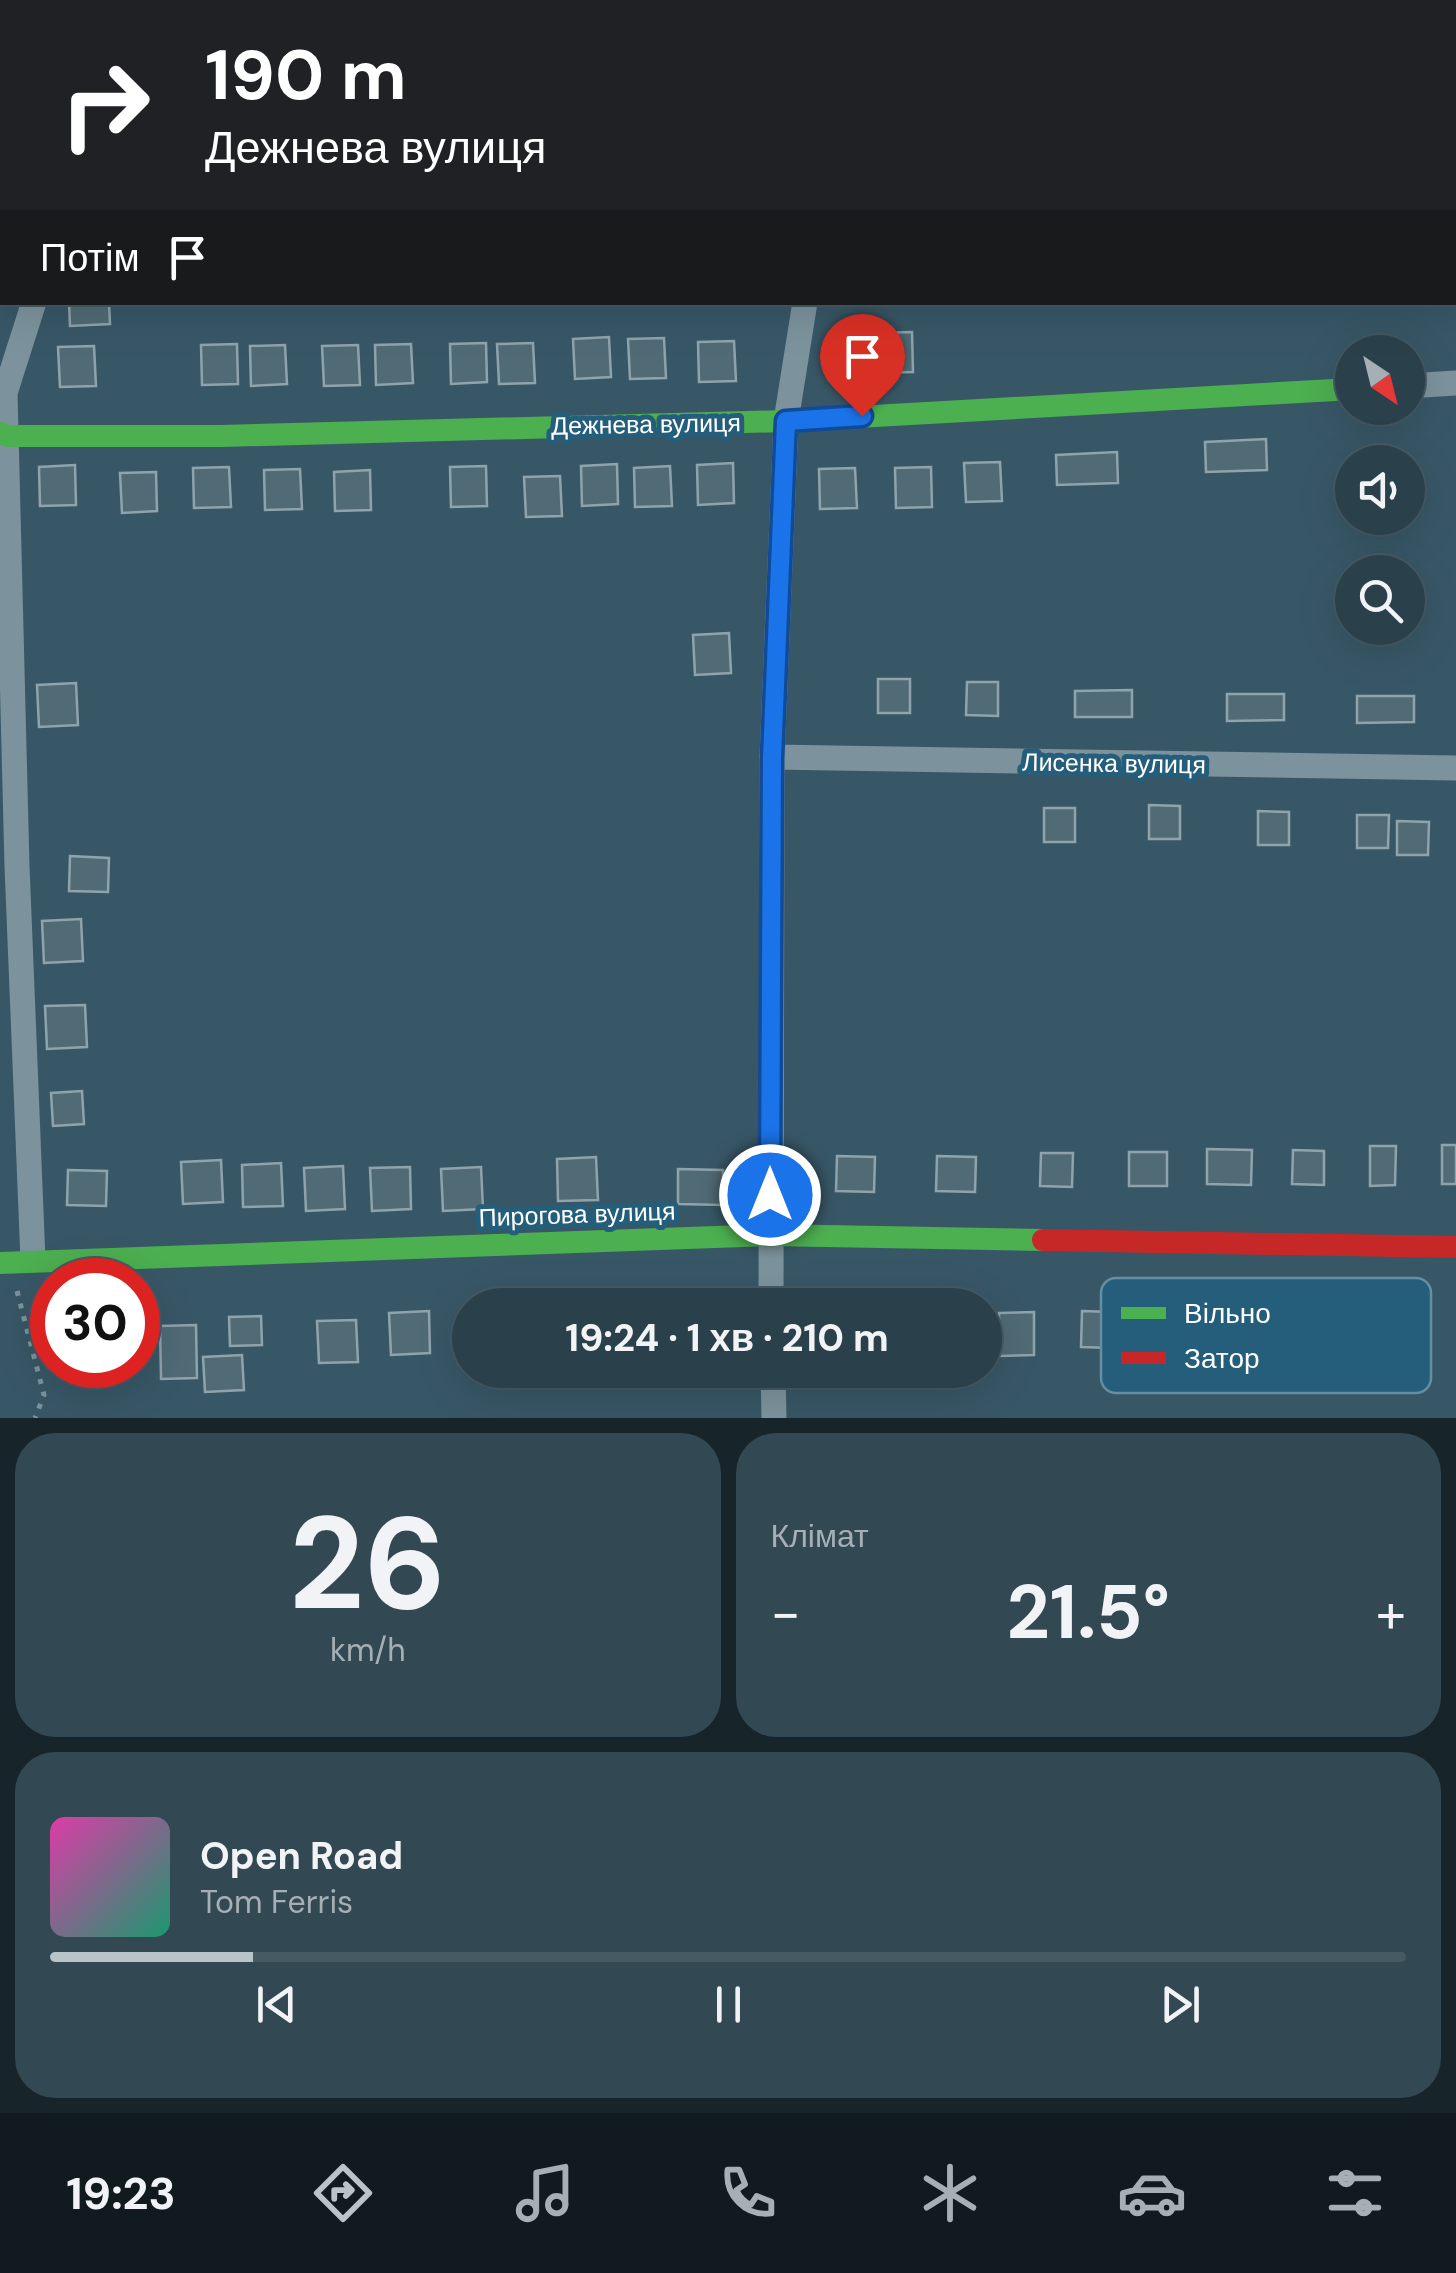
<!DOCTYPE html>
<html lang="uk">
<meta charset="utf-8">
<style>
:root{--surface:#2a414c;--page:#324853;--text:#f1f3f6;--muted:#a5afb5;--line:#465a64;--accent:#b9c4c9}
body{margin:0;font-family:"DM Sans",sans-serif;background:var(--page);color:var(--text);height:100vh;display:flex;flex-direction:column;font-size:38px;white-space:nowrap}
*{box-sizing:border-box;margin:0}
p{font-size:32px;color:var(--muted)}
.icon{flex:none;width:55px;height:55px;fill:none;stroke:currentColor;stroke-width:2;stroke-linecap:round;stroke-linejoin:round}
.map{position:relative;height:1418px;overflow:hidden}
.panel{display:flex;flex-direction:column;gap:15px;padding:15px;background:#17242a;flex:1}
.panel>*{flex:none}
.top-card{position:absolute;left:0px;top:0px;width:1458px;height:305px;box-shadow:0 10px 40px #0002,0 0 0 2px var(--line);background:#202124;color:#fff;overflow:hidden}
.needle{width:65px;rotate:145deg}
.tools{position:absolute;left:1335px;top:335px;display:grid;gap:20px}
.tools a{display:grid;place-items:center;width:90px;height:90px;border-radius:50%;background:var(--surface);box-shadow:0 10px 40px #0002,0 0 0 2px var(--line);font-size:50px}
.speed{position:absolute;left:30px;top:1258px;display:flex;gap:20px;font-size:50px;font-weight:700;text-align:center}
.speed>*{display:grid;place-content:center;width:130px;height:130px;border-radius:50%;background:var(--surface);box-shadow:0 10px 40px #0002,0 0 0 2px var(--line);line-height:1}
.speed .limit{border:15px solid #d22;background:#fff;color:#111}
.pin{position:absolute;display:grid;place-items:center;width:85px;height:85px;color:#fff;margin:-102px -42px;border-radius:50% 50% 50% 0;rotate:-45deg;box-shadow:0 0 10px #0007}
.pin .icon{rotate:45deg}
.me{position:absolute;width:110px;margin:-55px;rotate:0deg;stroke-linejoin:round;filter:drop-shadow(0 0 8px #0008)}
.turn{display:flex;align-items:center;gap:35px;height:210px;padding:0 40px;font-size:45px}
.turn .icon{width:130px;height:130px;stroke-width:2.5}
.turn b{display:block;font-size:70px;line-height:85px}
.then{display:flex;align-items:center;height:95px;padding:0 40px;background:#0003;gap:20px;font-size:38px}
.big{font-size:75px;font-weight:700;line-height:1.1}
.panel .widget{flex:1;display:flex;flex-direction:column;justify-content:center;gap:15px;min-width:0;padding:0 35px;border-radius:40px;background:var(--page)}
.panel .dial{align-items:center;gap:0}
.dial b{font-size:130px;line-height:1}
.song{display:flex;align-items:center;gap:30px}
.cover{width:120px;height:120px;border-radius:15px;background:linear-gradient(135deg,hsl(320 70% 55%),hsl(160 70% 35%))}
.played{height:10px;border-radius:5px;background:linear-gradient(90deg,var(--accent) 15%,var(--line) 15%)}
.keys{display:flex;justify-content:space-around;direction:ltr}
.heat{display:flex;justify-content:space-between;align-items:center;font-size:55px;direction:ltr}
.panel .tiles{flex:1;display:grid;gap:15px;grid-template-columns:1fr 1fr}
.widget:last-child{grid-column:span 2}
.trip{position:absolute;left:452px;top:1288px;width:550px;height:100px;border-radius:50px;background:var(--surface);box-shadow:0 10px 40px #0002,0 0 0 2px var(--line);font-weight:700;line-height:100px;text-align:center}
.menu{display:flex;height:160px;justify-content:space-around;align-items:center;background:#111a1e;color:var(--muted)}
.menu .icon{width:70px;height:70px}
.menu .current{color:var(--accent)}
.menu b{font-size:45px;color:var(--text)}
.map>svg:first-child{display:block}
.building{fill:#506b76;stroke:#8fa3ac;stroke-width:2.5}
.lines{fill:none;stroke-linecap:round;stroke-linejoin:round}
.path{stroke:#7c939d;stroke-width:5;stroke-dasharray:5 8;stroke-linecap:butt}
.street{stroke:#7c939d;stroke-width:25}
.fast{stroke:#4caf50;stroke-width:22}
.jam{stroke:#c62828;stroke-width:22}
.route-casing{stroke:#114b97;stroke-width:25}
.route{stroke:#1a73e8;stroke-width:18}
.labels{text-anchor:middle;stroke-width:10;stroke-linejoin:round;paint-order:stroke}
.street-label{font-size:25px;fill:#fff;stroke:#245e7a}
.key{fill:#245e7a;stroke:#668ea2;stroke-width:2.5}
.key-label{font-size:28px;fill:#fff}
</style>
<div class="map">
<svg width="1456" height="1418" viewBox="0 0 1456 1418">
<rect width="100%" height="100%" fill="#385766"/>
<!-- building -->
<g class="building">
<path d="M69,302H109L110,324L70,326Z"/>
<path d="M912,332L913,372L877,373L876,333Z"/>
<path d="M609,337L611,377L575,379L573,339Z"/>
<path d="M664,338L666,378L630,379L628,339Z"/>
<path d="M734,341L736,381L699,382L698,342Z"/>
<path d="M486,343L487,382L451,384L450,344Z"/>
<path d="M533,343L535,383L499,384L497,344Z"/>
<path d="M237,344L238,384L202,385L201,345Z"/>
<path d="M411,344L413,383L376,385L375,345Z"/>
<path d="M285,345L287,384L251,386L250,346Z"/>
<path d="M358,345L360,385L324,386L322,346Z"/>
<path d="M94,346L96,386L60,387L58,347Z"/>
<path d="M1266,439L1267,470L1206,472L1205,442Z"/>
<path d="M1117,452L1118,483L1057,485L1056,455Z"/>
<path d="M1000,462L1002,501L966,502L964,463Z"/>
<path d="M733,463L734,503L698,505L697,465Z"/>
<path d="M617,464L618,504L582,506L581,466Z"/>
<path d="M75,465L76,505L40,506L39,467Z"/>
<path d="M486,466L487,506L451,507L450,467Z"/>
<path d="M670,466L672,506L635,507L634,468Z"/>
<path d="M229,467L231,507L194,508L193,468Z"/>
<path d="M931,467L932,507L896,508L895,468Z"/>
<path d="M855,468L857,508L820,509L819,469Z"/>
<path d="M300,469L302,509L265,510L264,470Z"/>
<path d="M370,470L371,510L335,511L334,472Z"/>
<path d="M156,472L157,511L122,513L120,473Z"/>
<path d="M560,476L562,516L526,517L524,477Z"/>
<path d="M729,633L731,673L695,675L693,635Z"/>
<rect x="878" y="679" width="32" height="34"/>
<path d="M967,682H998V716L966,715Z"/>
<path d="M76,683L78,725L39,727L37,685Z"/>
<path d="M1132,690V717H1075V691Z"/>
<path d="M1227,694H1284V720L1227,721Z"/>
<path d="M1357,696H1414V722L1357,723Z"/>
<path d="M1149,805L1180,806V839H1149Z"/>
<rect x="1044" y="808" width="31" height="34"/>
<path d="M1258,811L1289,812V845H1258Z"/>
<path d="M1357,815H1389L1388,848H1357Z"/>
<path d="M1397,821L1429,822L1428,855H1397Z"/>
<path d="M70,856L109,858L108,892L69,891Z"/>
<path d="M81,919L83,961L44,963L42,921Z"/>
<path d="M85,1005L87,1047L47,1049L45,1006Z"/>
<path d="M82,1091L84,1124L53,1126L51,1093Z"/>
<rect x="1442" y="1145" width="14" height="39"/>
<path d="M1370,1146H1396L1395,1185L1370,1186Z"/>
<path d="M1207,1149L1252,1150L1251,1185L1207,1184Z"/>
<path d="M1293,1150L1324,1151V1185L1292,1184Z"/>
<rect x="1129" y="1152" width="38" height="34"/>
<path d="M1041,1153H1073L1072,1187L1040,1186Z"/>
<path d="M837,1156L875,1157L874,1192L836,1191Z"/>
<path d="M937,1156L976,1157L975,1192L936,1191Z"/>
<path d="M596,1157L598,1200L558,1201L557,1159Z"/>
<path d="M221,1160L223,1202L183,1204L181,1162Z"/>
<path d="M281,1163L283,1206L243,1207L242,1165Z"/>
<path d="M343,1166L345,1209L306,1211L304,1168Z"/>
<path d="M410,1167L411,1209L372,1211L370,1168Z"/>
<path d="M481,1167L483,1209L443,1211L441,1169Z"/>
<path d="M678,1169L723,1170V1205L678,1204Z"/>
<path d="M68,1170L107,1171L106,1206L67,1205Z"/>
<path d="M429,1311L430,1353L391,1355L389,1313Z"/>
<path d="M1082,1311L1111,1312L1110,1348L1081,1347Z"/>
<path d="M1034,1312V1355L1000,1356L999,1313Z"/>
<path d="M261,1316L262,1345L230,1346L229,1317Z"/>
<path d="M356,1320L358,1362L319,1363L317,1321Z"/>
<path d="M196,1325L197,1378L161,1379L160,1326Z"/>
<path d="M242,1355L244,1390L205,1392L203,1357Z"/>
</g>
<g class="lines">
<!-- path -->
<path class="path" d="M17,1291L44,1395L35,1418"/>
<!-- street -->
<g class="street">
<path d="M131,2L132,0"/>
<path d="M1408,386L1456,383"/>
<path d="M772,757L1456,768"/>
<path d="M33,1260L17,866L5,393L34,302"/>
<path d="M771,1305L772,757L786,421L805,302"/>
<path d="M773,1370L774,1418"/>
</g>
<!-- fast -->
<g class="fast">
<path d="M0,433L8,436H221L786,421L1352,389"/>
<path d="M0,1263L770,1235L1043,1240"/>
</g>
<!-- jam -->
<path class="jam" d="M1043,1240L1456,1247"/>
</g>
<g class="lines">
<defs>
<path id="route" d="M770,1195L772,758L786,421L862,416"/>
</defs>
<!-- route casing -->
<use href="#route" class="route-casing"/>
<!-- route -->
<use href="#route" class="route"/>
</g>
<g class="labels">
<!-- street labels -->
<g class="street-label">
<text transform="translate(646 424) rotate(-1)" y="9">Дежнева вулиця</text>
<text transform="translate(1114 763) rotate(1)" y="9">Лисенка вулиця</text>
<text transform="translate(577 1214) rotate(-2)" y="9">Пирогова вулиця</text>
</g>
</g>
<!-- legend -->
<rect x="1101" y="1278" width="330" height="115" rx="15" class="key"/>
<rect x="1121" y="1307" width="45" height="12" fill="#4caf50"/>
<rect x="1121" y="1352" width="45" height="12" fill="#c62828"/>
<g class="key-label">
<text x="1184" y="1323">Вільно</text>
<text x="1184" y="1368">Затор</text>
</g>
</svg>
<div class="tools">
<a><svg class="needle" viewBox="-14 -14 28 28"><path d="M0-13l5 13h-10z" fill="#e53935"/><path d="M0 13l5-13h-10z" fill="#a5afb5"/></svg></a>
<a><svg class="icon" aria-label="sound" viewBox="0 0 24 24"><path d="M4 9h4l5-4v14l-5-4H4zM17 9q2 3 0 6"/></svg></a>
<a><svg class="icon" aria-label="search" viewBox="0 0 24 24"><circle cx="10" cy="10" r="6"/><path d="M15 15l6 6"/></svg></a>
</div>
<div class="speed"><div class="limit">30</div></div>
<div class="pin" style="left:862px;top:416px;background:#d93025"><svg class="icon" aria-label="arrive" viewBox="0 0 24 24"><path d="M6 21V4h12l-3 4 3 4H6"/></svg></div>
<svg class="me" style="left:770px;top:1195px" viewBox="-20 -20 40 40"><circle r="17" fill="#1a73e8" stroke="#fff" stroke-width="3"/><path d="M0-11L8 9 0 5-8 9z" fill="#fff"/></svg>
<div class="trip">19:24 · 1 хв · 210 m</div>
<div class="top-card">
<div class="turn"><svg class="icon" aria-label="right" viewBox="0 0 24 24"><path d="M7 20v-9h11M14 6l5 5-5 5"/></svg><div><b>190 m</b>Дежнева вулиця</div></div>
<div class="then">Потім<svg class="icon" aria-label="arrive" viewBox="0 0 24 24"><path d="M6 21V4h12l-3 4 3 4H6"/></svg></div>
</div>
</div>
<section class="panel">
<div class="tiles">
<div class="widget dial"><b>26</b><p>km/h</p></div>
<div class="widget"><p>Клімат</p>
<div class="heat"><a>−</a><b class="big">21.5°</b><a>+</a></div>
</div>
<div class="widget">
<div class="song"><i class="cover"></i><div><b>Open Road</b><p>Tom Ferris</p></div></div>
<div class="played"></div>
<div class="keys"><svg class="icon" aria-label="previous" viewBox="0 0 24 24"><path d="M18 5L8 12l10 7zM5 5v14"/></svg><svg class="icon" aria-label="pause" viewBox="0 0 24 24"><path d="M8 5v14M16 5v14"/></svg><svg class="icon" aria-label="next" viewBox="0 0 24 24"><path d="M6 5l10 7-10 7zM19 5v14"/></svg></div>
</div>
</div>
</section>
<nav class="menu">
<b>19:23</b>
<svg class="icon current" aria-label="directions" viewBox="0 0 24 24"><path d="M12 3l9 9-9 9-9-9zM9 14v-3h6M13 9l2 2-2 2"/></svg>
<svg class="icon" aria-label="music" viewBox="0 0 24 24"><path d="M9 18V5l10-2v13"/><circle cx="6" cy="18" r="3"/><circle cx="16" cy="16" r="3"/></svg>
<svg class="icon" aria-label="phone" viewBox="0 0 24 24"><path d="M5 4h4l2 5-3 2q2 4 5 5l2-3 5 2v4C11 20 4 13 5 4z"/></svg>
<svg class="icon" aria-label="climate" viewBox="0 0 24 24"><path d="M12 3v18M4 7l16 10M4 17L20 7"/></svg>
<svg class="icon" aria-label="car" viewBox="0 0 24 24"><path d="M5 17H2v-5l4-1 3-4h7l3 4 3 1v5h-3M9 17h6M6 11h13"/><circle cx="7" cy="17" r="2"/><circle cx="17" cy="17" r="2"/></svg>
<svg class="icon" aria-label="filters" viewBox="0 0 24 24"><path d="M4 7h16M4 17h16"/><circle cx="9" cy="7" r="2"/><circle cx="15" cy="17" r="2"/></svg>
</nav>
